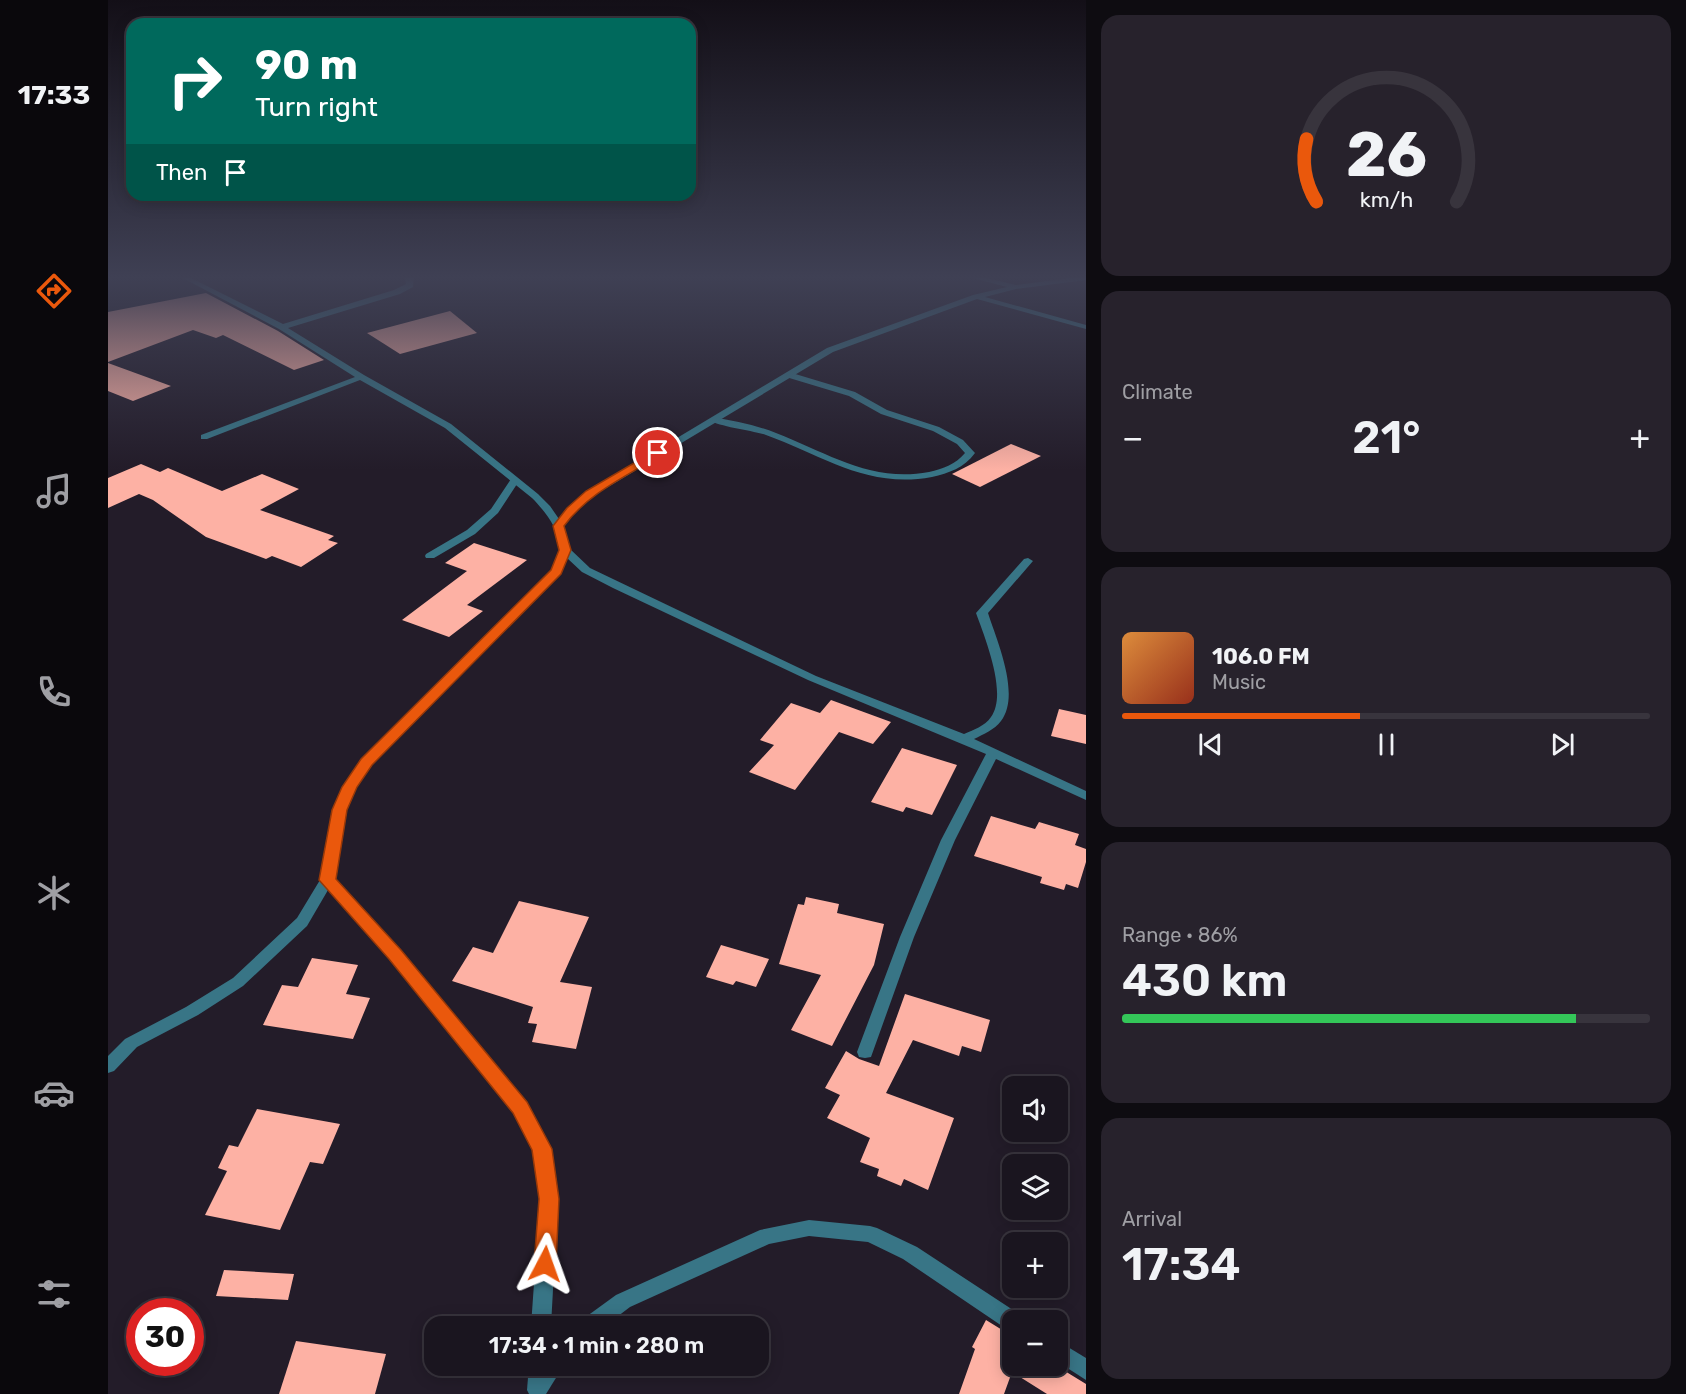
<!DOCTYPE html>
<meta charset="utf-8">
<style>
:root{--surface:#1a151f;--page:#27222c;--text:#f1f3f6;--muted:#9f9fa4;--line:#38343d;--accent:#ea580c}
body{margin:0;font-family:Rubik,sans-serif;background:var(--page);color:var(--text);height:100vh;display:flex;flex-direction:column;font-size:22px;white-space:nowrap}
*{box-sizing:border-box;margin:0}
p{font-size:20px;color:var(--muted)}
.icon{flex:none;width:33px;height:33px;fill:none;stroke:currentColor;stroke-width:2;stroke-linecap:round;stroke-linejoin:round}
.map{position:relative;flex:1;overflow:hidden}
.sheet{display:flex;flex-direction:column;gap:15px;padding:15px;background:#0e0c11;width:600px}
.sheet>*{flex:none}
.banner{position:absolute;left:18px;top:18px;width:570px;height:183px;border-radius:18px;box-shadow:0 3px 15px #0003,0 0 0 2px var(--line);background:#00695c;color:#fff;overflow:hidden}
.tools{position:absolute;left:894px;top:1076px;display:grid;gap:12px}
.tools a{display:grid;place-items:center;width:66px;height:66px;border-radius:12px;background:var(--surface);box-shadow:0 3px 15px #0003,0 0 0 2px var(--line);font-size:30px}
.speed{position:absolute;left:18px;top:1298px;display:flex;gap:12px;font-size:30px;font-weight:700;text-align:center}
.speed>*{display:grid;place-content:center;width:78px;height:78px;border-radius:50%;background:var(--surface);box-shadow:0 3px 15px #0003,0 0 0 2px var(--line);line-height:1}
.speed .limit{border:9px solid #d22;background:#fff;color:#111}
.pin{position:absolute;display:grid;place-items:center;width:51px;height:51px;color:#fff;margin:-26px;border:3px solid #fff;border-radius:50%;box-shadow:0 2px 6px #0007}
.me{position:absolute;width:66px;margin:-33px;rotate:4deg;stroke-linejoin:round;filter:drop-shadow(0 0 4px #0008)}
.turn{display:flex;align-items:center;gap:21px;height:126px;padding:0 30px;font-size:27px}
.turn .icon{width:78px;height:78px;stroke-width:2.5}
.turn b{display:block;font-size:42px;line-height:51px}
.then{display:flex;align-items:center;height:57px;padding:0 30px;background:#0003;gap:12px;font-size:22px}
.big{font-size:45px;font-weight:600;line-height:1.1}
.sheet .card{flex:1;display:flex;flex-direction:column;justify-content:center;gap:9px;min-width:0;padding:0 21px;border-radius:18px;background:var(--page)}
.sheet .dial{align-items:center;gap:0}
.dial svg{height:156px;overflow:visible;fill:none;stroke:var(--line);stroke-width:7;stroke-linecap:round;text-anchor:middle}
.dial text{fill:var(--text);stroke:none}
.song{display:flex;align-items:center;gap:18px}
.cover{width:72px;height:72px;border-radius:9px;background:linear-gradient(135deg,hsl(30 70% 55%),hsl(10 70% 35%))}
.played{height:6px;border-radius:3px;background:linear-gradient(90deg,var(--accent) 45%,var(--line) 45%)}
.keys{display:flex;justify-content:space-around;direction:ltr}
.heat{display:flex;justify-content:space-between;align-items:center;font-size:33px;direction:ltr}
.charge{height:9px;border-radius:4px;background:linear-gradient(90deg,#34c759 86%,var(--line) 0)}
.trip{position:absolute;left:316px;top:1316px;width:345px;height:60px;border-radius:18px;background:var(--surface);box-shadow:0 3px 15px #0003,0 0 0 2px var(--line);font-weight:600;line-height:60px;text-align:center}
main{display:flex;flex:1;min-height:0}
.menu{display:flex;flex-direction:column;width:108px;justify-content:space-around;align-items:center;background:#0a080c;color:var(--muted)}
.menu .icon{width:42px;height:42px}
.menu .on{color:var(--accent)}
.menu b{font-size:27px;color:var(--text)}
.map>svg:first-child{display:block}
.building{fill:#fdb1a4}
.lines{fill:none;stroke-linecap:round;stroke-linejoin:round}
.service{fill:#387586;fill-rule:evenodd}
.minor{fill:#387586;fill-rule:evenodd}
.route{fill:#ea580c;stroke:#983908;stroke-width:1.5}
</style>
<main>
<nav class="menu">
<b>17:33</b>
<svg class="icon on" aria-label="directions" viewBox="0 0 24 24"><path d="M12 3l9 9-9 9-9-9zM9 14v-3h6M13 9l2 2-2 2"/></svg>
<svg class="icon" aria-label="music" viewBox="0 0 24 24"><path d="M9 18V5l10-2v13"/><circle cx="6" cy="18" r="3"/><circle cx="16" cy="16" r="3"/></svg>
<svg class="icon" aria-label="phone" viewBox="0 0 24 24"><path d="M5 4h4l2 5-3 2q2 4 5 5l2-3 5 2v4C11 20 4 13 5 4z"/></svg>
<svg class="icon" aria-label="climate" viewBox="0 0 24 24"><path d="M12 3v18M4 7l16 10M4 17L20 7"/></svg>
<svg class="icon" aria-label="car" viewBox="0 0 24 24"><path d="M5 17H2v-5l4-1 3-4h7l3 4 3 1v5h-3M9 17h6M6 11h13"/><circle cx="7" cy="17" r="2"/><circle cx="17" cy="17" r="2"/></svg>
<svg class="icon" aria-label="filters" viewBox="0 0 24 24"><path d="M4 7h16M4 17h16"/><circle cx="9" cy="7" r="2"/><circle cx="15" cy="17" r="2"/></svg>
</nav>
<div class="map">
<svg width="978" height="1394" viewBox="0 0 978 1394">
<rect width="100%" height="100%" fill="#231c29"/>
<!-- building -->
<g class="building">
<path d="M98,293L170,331L216,360L186,370L115,335L108,338L85,330L0,362V312Z"/>
<path d="M342,311L369,333L292,354L259,333Z"/>
<path d="M0,363L63,386L25,401L0,391Z"/>
<path d="M903,444L933,456L872,487L844,474Z"/>
<path d="M33,464L52,472L60,468L114,491L154,474L191,489L152,510L226,536L220,540L230,543L193,567L164,556L158,559L98,537L45,500L31,494L0,508V478Z"/>
<path d="M366,543L419,560L359,605L375,611L341,637L294,620L359,571L337,563Z"/>
<path d="M723,700L783,722L765,744L731,732L687,790L641,772L666,745L652,740L683,703L712,713Z"/>
<path d="M951,709L978,715V744L943,736Z"/>
<path d="M794,748L849,765L824,815L798,807L795,812L763,802Z"/>
<path d="M883,816L927,829L931,822L971,834L967,845L978,849V862L970,888L958,884L956,890L932,883L934,877L866,856Z"/>
<path d="M698,897L731,904L729,913L776,924L766,965L724,1046L683,1030L713,975L671,964L690,904L696,905Z"/>
<path d="M411,901L481,917L452,982L484,987L468,1049L424,1042L429,1024L420,1023L425,1007L344,981L365,947L385,953Z"/>
<path d="M613,945L661,959L648,987L628,981L625,985L598,977Z"/>
<path d="M204,958L250,965L238,994L262,998L245,1039L155,1025L174,985L190,987Z"/>
<path d="M797,994L882,1020L873,1052L854,1046L851,1056L805,1040L778,1093L846,1118L820,1190L796,1179L793,1186L769,1176L771,1169L752,1162L762,1138L719,1118L732,1095L717,1088L738,1051L751,1059L771,1066Z"/>
<path d="M149,1109L232,1124L215,1164L202,1162L172,1230L97,1215L119,1171L110,1168L121,1145L130,1147Z"/>
<path d="M116,1270L186,1274L180,1300L108,1296Z"/>
<path d="M878,1320L904,1336V1365H947L978,1384V1394H939L904,1372L896,1394H851L867,1349L864,1347Z"/>
<path d="M188,1341L278,1354L267,1394H171Z"/>
</g>
<g class="lines">
<!-- service -->
<g class="service">
<path d="M678,373H684L747,392L779,410L831,427L855,440L867,453C856,468 841,473 824,477C759,489 716,456 658,435C643,430 612,427 601,420L605,417C626,421 648,425 668,433C720,453 763,483 821,472C835,469 848,464 857,453L849,444L825,431L773,414L741,396L678,377Z"/>
<path d="M406,478L411,481L390,513L367,534L326,558H318L317,556L318,554L359,530L383,509L403,479Z"/>
</g>
<!-- minor -->
<g class="minor">
<path d="M69,275H77L175,324L286,290L298,284L297,278L300,275H306L305,287L292,294L180,328L256,375L343,424L430,494L442,506L451,519L459,508L479,492L719,348L865,295L899,287L857,276L856,275H866L908,285L978,276V280L908,289L877,297L978,325V329L869,299L725,352L485,496L465,512L456,526L462,549L482,568L708,676L856,734C865,730 877,726 883,717C900,694 877,638 868,613L916,559L920,558L925,561L880,613C889,641 913,695 893,721C886,730 876,734 866,739L978,791V800L888,759L847,840L806,937L763,1057L757,1058L751,1057L749,1052L792,937L833,840L878,754L700,680L505,588L474,572L459,558L452,573L263,765L249,787L238,810L226,879L292,951L418,1103L443,1149L450,1199L443,1326H423L432,1199L425,1150L406,1113L282,959L220,890L199,926L135,986L90,1015L29,1047L6,1071L0,1073V1056L17,1039L78,1007L125,978L189,918L212,880L224,810L235,787L253,759L443,570C446,564 450,558 451,552C455,533 436,510 424,498L337,428L252,380L99,439H93V435L247,377L171,329Z"/>
<path d="M701,1220L762,1226L769,1228L809,1247L911,1314L913,1320H904V1330L897,1328L795,1259L760,1242L701,1236L661,1244L522,1307L497,1326H472L475,1319L508,1295L652,1230Z"/>
<path d="M950,1341L978,1358V1380L950,1362Z"/>
<path d="M421,1365H456L438,1394H421L419,1390Z"/>
</g>
</g>
<!-- sky -->
<linearGradient id="sky" x2="0" y2="1"><stop stop-color="#130f17"/><stop offset="0.59" stop-color="#3f4054"/><stop offset="1" stop-color="#3f4054" stop-opacity="0"/></linearGradient>
<rect width="978" height="470" fill="url(#sky)"/>
<!-- route -->
<path class="route" d="M550,449L555,453L553,455C519,476 480,493 456,526L463,550L453,574L264,765L249,787L239,810L228,879L293,950L419,1102L444,1149L451,1199L448,1264L444,1271L437,1273L429,1271L426,1264L431,1199L424,1150L405,1113L281,959L211,880L224,810L234,787L253,759L443,570L451,550L445,526L459,508L478,491Z"/>
</svg>
<div class="tools">
<a><svg class="icon" aria-label="sound" viewBox="0 0 24 24"><path d="M4 9h4l5-4v14l-5-4H4zM17 9q2 3 0 6"/></svg></a>
<a><svg class="icon" aria-label="layers" viewBox="0 0 24 24"><path d="M12 4l9 5-9 5-9-5zM3 14l9 5 9-5"/></svg></a>
<a>+</a>
<a>−</a>
</div>
<div class="speed"><div class="limit">30</div></div>
<div class="pin" style="left:550px;top:453px;background:#d93025"><svg class="icon" aria-label="arrive" viewBox="0 0 24 24"><path d="M6 21V4h12l-3 4 3 4H6"/></svg></div>
<svg class="me" style="left:437px;top:1264px" viewBox="-20 -20 40 40"><path d="M0-17L14 15 0 8-14 15z" fill="#ea580c" stroke="#fff" stroke-width="4"/></svg>
<div class="trip">17:34 · 1 min · 280 m</div>
<div class="banner">
<div class="turn"><svg class="icon" aria-label="right" viewBox="0 0 24 24"><path d="M7 20v-9h11M14 6l5 5-5 5"/></svg><div><b>90 m</b>Turn right</div></div>
<div class="then">Then<svg class="icon" aria-label="arrive" viewBox="0 0 24 24"><path d="M6 21V4h12l-3 4 3 4H6"/></svg></div>
</div>
</div>
<section class="sheet">
<div class="card dial"><svg viewBox="0 0 100 80">
<path d="M14 69A42 42 0 1 1 86 69"/>
<path d="M14 69A42 42 0 0 1 9 37" stroke="#ea580c"/>
<text x="50" y="56" font-size="32" font-weight="700">26</text>
<text x="50" y="72" font-size="11">km/h</text>
</svg></div>
<div class="card"><p>Climate</p>
<div class="heat"><a>−</a><b class="big">21°</b><a>+</a></div>
</div>
<div class="card">
<div class="song"><i class="cover"></i><div><b>106.0 FM</b><p>Music</p></div></div>
<div class="played"></div>
<div class="keys"><svg class="icon" aria-label="previous" viewBox="0 0 24 24"><path d="M18 5L8 12l10 7zM5 5v14"/></svg><svg class="icon" aria-label="pause" viewBox="0 0 24 24"><path d="M8 5v14M16 5v14"/></svg><svg class="icon" aria-label="next" viewBox="0 0 24 24"><path d="M6 5l10 7-10 7zM19 5v14"/></svg></div>
</div>
<div class="card"><p>Range · 86%</p><b class="big">430 km</b><div class="charge"></div></div>
<div class="card"><p>Arrival</p><b class="big">17:34</b></div>
</section>
</main>
